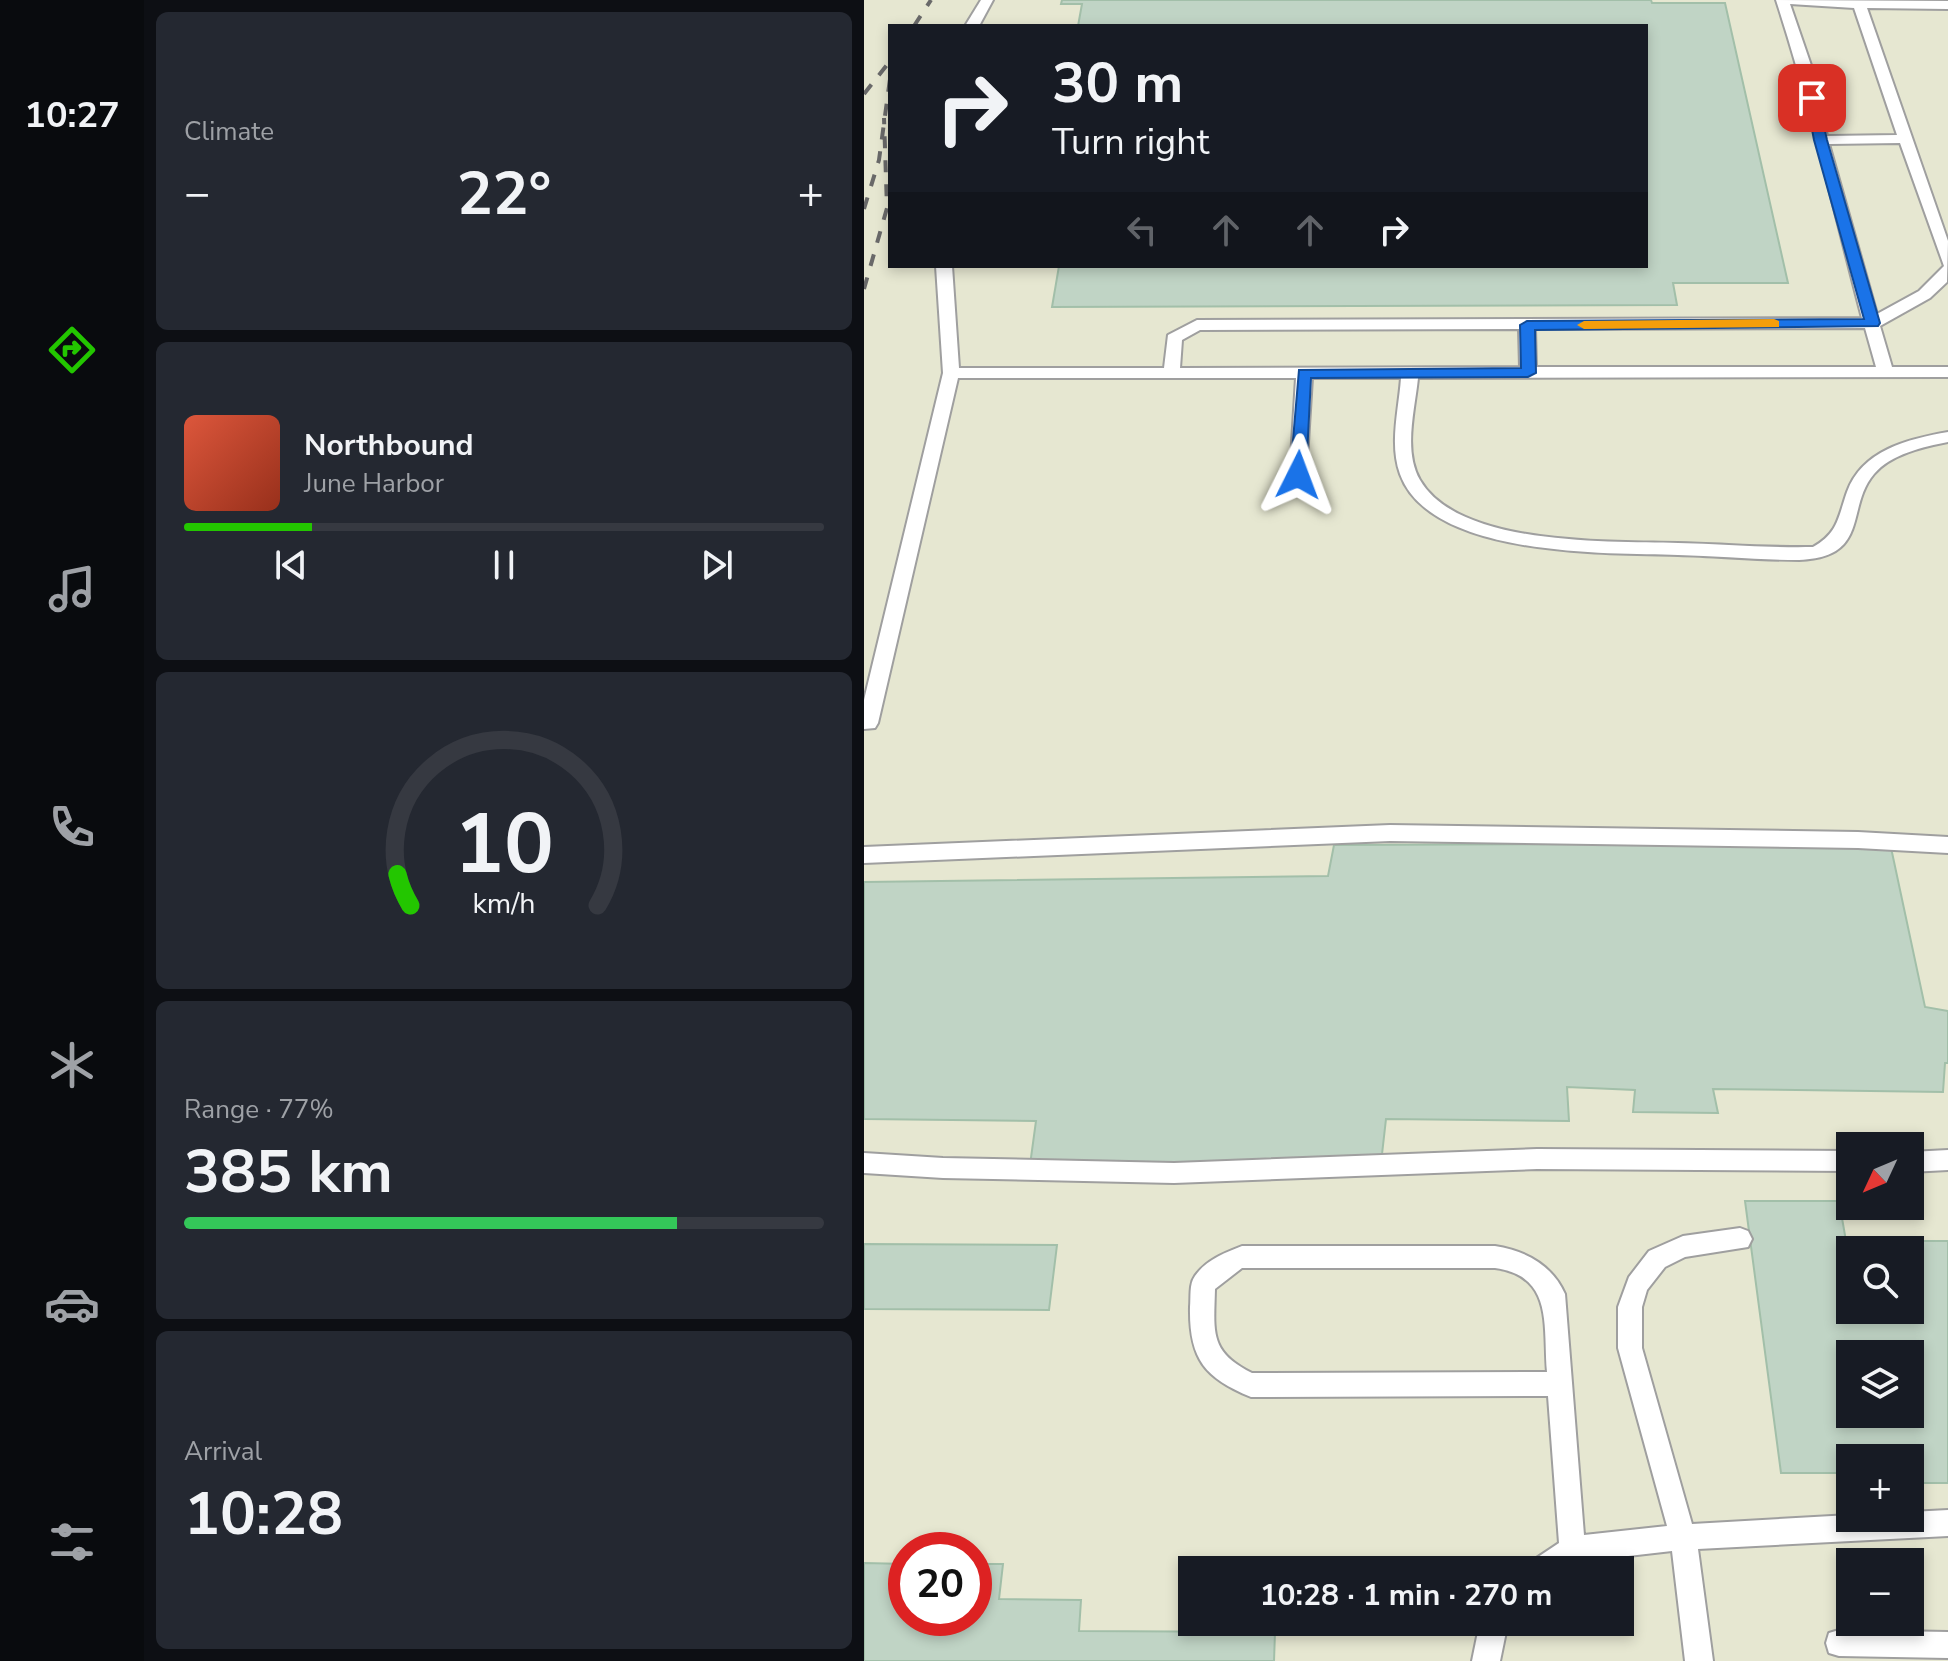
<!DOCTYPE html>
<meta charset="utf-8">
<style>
:root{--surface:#171b24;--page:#242831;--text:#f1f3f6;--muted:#9ea1a6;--line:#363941;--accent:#23c600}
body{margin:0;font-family:"Nunito Sans",sans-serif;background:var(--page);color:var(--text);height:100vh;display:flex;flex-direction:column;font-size:30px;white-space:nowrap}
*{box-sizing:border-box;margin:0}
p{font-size:26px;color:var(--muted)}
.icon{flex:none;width:44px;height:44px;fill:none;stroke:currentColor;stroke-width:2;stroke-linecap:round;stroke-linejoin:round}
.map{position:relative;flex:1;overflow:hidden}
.details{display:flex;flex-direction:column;gap:12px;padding:12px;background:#0d0f14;width:720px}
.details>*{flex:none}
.banner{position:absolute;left:24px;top:24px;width:760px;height:244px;border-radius:0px;box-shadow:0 4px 12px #0003;background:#171b24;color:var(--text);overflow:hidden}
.needle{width:52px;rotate:226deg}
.controls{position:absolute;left:972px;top:1132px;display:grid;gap:16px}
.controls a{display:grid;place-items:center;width:88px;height:88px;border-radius:0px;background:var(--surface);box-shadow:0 4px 12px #0003;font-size:40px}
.speed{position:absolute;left:24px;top:1532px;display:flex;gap:16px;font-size:40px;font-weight:700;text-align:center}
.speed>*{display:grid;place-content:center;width:104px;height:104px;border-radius:50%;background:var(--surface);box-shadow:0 4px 12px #0003;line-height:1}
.speed .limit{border:12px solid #d22;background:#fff;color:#111}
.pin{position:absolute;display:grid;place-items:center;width:68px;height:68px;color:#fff;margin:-34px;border-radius:16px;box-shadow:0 4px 12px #0006}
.me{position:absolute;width:88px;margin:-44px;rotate:3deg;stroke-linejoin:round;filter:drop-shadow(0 0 6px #0008)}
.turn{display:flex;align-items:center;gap:28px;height:168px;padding:0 32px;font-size:36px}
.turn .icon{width:104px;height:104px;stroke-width:2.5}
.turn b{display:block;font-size:56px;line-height:68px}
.lanes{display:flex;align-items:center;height:76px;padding:0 32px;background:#0003;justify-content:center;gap:40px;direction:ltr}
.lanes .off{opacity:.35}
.big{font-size:60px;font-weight:700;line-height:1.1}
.details .card{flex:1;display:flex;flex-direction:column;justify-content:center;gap:12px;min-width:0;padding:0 28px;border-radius:12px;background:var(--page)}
.details .dial{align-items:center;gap:0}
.dial svg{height:208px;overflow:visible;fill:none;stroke:var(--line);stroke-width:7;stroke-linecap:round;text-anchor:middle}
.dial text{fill:var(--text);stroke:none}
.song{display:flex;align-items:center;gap:24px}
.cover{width:96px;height:96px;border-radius:12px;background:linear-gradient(135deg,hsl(10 70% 55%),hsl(10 70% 35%))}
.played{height:8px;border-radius:4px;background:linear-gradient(90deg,var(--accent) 20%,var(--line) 20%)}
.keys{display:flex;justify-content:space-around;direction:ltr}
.heat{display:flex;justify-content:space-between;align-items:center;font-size:44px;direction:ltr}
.charge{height:12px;border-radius:6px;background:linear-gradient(90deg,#34c759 77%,var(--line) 0)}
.trip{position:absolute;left:314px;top:1556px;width:456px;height:80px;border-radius:0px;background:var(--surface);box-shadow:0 4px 12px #0003;font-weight:700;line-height:80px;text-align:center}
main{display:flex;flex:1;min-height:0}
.menu{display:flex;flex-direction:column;width:144px;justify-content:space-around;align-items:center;background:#090b0e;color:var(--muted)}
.menu .icon{width:56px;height:56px}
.menu .selected{color:var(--accent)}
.menu b{font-size:36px;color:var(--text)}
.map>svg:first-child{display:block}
.industrial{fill:#e6e7d1;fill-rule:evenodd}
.building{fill:#c0d4c5;stroke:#a2bfa9;stroke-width:2;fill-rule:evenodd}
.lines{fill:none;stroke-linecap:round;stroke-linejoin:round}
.lane-casing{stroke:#9f9f9f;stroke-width:4}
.lane{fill:#fff;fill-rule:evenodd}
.rail{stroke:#696969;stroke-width:4;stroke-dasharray:12 12;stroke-linecap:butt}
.route{fill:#1a73e8;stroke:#114b97;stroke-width:2}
.slow{fill:#f59e0b}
</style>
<main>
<nav class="menu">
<b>10:27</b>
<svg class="icon selected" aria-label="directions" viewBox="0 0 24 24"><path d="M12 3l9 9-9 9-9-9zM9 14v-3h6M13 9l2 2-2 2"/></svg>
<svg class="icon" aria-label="music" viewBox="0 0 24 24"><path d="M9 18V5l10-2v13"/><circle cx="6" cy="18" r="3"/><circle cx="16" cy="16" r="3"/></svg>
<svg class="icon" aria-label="phone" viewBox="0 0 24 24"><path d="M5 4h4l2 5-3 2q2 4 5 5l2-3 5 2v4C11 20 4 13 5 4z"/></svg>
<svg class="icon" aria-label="climate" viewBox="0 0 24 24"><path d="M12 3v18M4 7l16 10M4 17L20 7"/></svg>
<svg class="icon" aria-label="car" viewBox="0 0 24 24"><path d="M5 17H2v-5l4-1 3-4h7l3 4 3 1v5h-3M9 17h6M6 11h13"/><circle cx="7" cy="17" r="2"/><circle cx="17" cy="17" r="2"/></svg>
<svg class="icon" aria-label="filters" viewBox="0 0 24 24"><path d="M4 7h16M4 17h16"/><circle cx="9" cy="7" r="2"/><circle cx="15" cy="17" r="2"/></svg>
</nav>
<section class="details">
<div class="card"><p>Climate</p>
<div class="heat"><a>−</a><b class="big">22°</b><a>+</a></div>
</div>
<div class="card">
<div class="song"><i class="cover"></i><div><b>Northbound</b><p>June Harbor</p></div></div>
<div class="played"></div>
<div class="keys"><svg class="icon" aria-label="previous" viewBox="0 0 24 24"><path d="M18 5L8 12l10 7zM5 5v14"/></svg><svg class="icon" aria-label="pause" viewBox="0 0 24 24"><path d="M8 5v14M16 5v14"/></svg><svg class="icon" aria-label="next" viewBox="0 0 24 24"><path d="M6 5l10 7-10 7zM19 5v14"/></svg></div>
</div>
<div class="card dial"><svg viewBox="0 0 100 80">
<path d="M14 69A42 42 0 1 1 86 69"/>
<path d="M14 69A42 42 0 0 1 9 57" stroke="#23c600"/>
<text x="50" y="56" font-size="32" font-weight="700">10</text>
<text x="50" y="72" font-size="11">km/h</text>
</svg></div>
<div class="card"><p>Range · 77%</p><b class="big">385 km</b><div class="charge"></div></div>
<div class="card"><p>Arrival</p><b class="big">10:28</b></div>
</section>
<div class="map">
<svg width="1084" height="1661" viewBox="0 0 1084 1661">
<rect width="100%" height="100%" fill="#e0ede6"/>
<!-- industrial -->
<path class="industrial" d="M0,0H1084V1661H0ZM26,26H782V266H26ZM986,1146H1046V1206H986ZM986,1250H1046V1310H986ZM986,1354H1046V1414H986ZM986,1458H1046V1518H986ZM42,1550H110V1618H42ZM986,1562H1046V1622H986ZM328,1570H756V1622H328Z"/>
<!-- building -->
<g class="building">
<path d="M198,0H787L788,3H861L924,283H809L813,305L188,307L195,266H782V26H214L218,4H197Z"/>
<path d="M1026,843L1061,1007L1084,1011V1063H1081L1079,1092L849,1089L854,1113L769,1112L771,1090L703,1087L705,1121L522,1119L517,1163L166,1165L172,1121L0,1119V882L464,876L470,845Z"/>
<path d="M881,1201H975L982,1241H1084V1483H1046V1458H986V1473H917ZM986,1250H1046V1310H986ZM986,1354H1046V1414H986Z"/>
<path d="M0,1244L193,1245L185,1310L0,1309Z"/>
<path d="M0,1563L42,1564V1618H110V1564H139L135,1599L217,1600L215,1631L411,1632L410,1661H0Z"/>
</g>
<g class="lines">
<defs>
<g id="lane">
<path d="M117,0H129L115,26H101Z"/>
<path d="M912,0L1084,1V9L1003,8L1084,241L1083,282L1066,298L1016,326L1028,367H1084V377L554,378C551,409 539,451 556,480C595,547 747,541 814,543C859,544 904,548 949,547C974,533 974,518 983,492C998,450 1044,439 1084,432V442C1059,447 1027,454 1010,474C981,508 1007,557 935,560C895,560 854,556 814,555C741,553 566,557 536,474C525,444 535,408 537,378H448L442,475L434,481L426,475L432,378H94L14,723L11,728L0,729V700L79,373L72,266H88L95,368H300L304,335L333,320L998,318C970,212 946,104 912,0ZM926,4L990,8L1033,135L963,136L951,77ZM1036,143L1080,266L1055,291L1013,314L965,144ZM1001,328L1012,367H672L671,329ZM655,329L656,367L316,368L318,340L336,330Z"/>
<path d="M526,825L994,832L1084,837V853L994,848L526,841L0,863V847Z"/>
<path d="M673,1149L986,1151V1171L673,1169L310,1183L79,1178L0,1173V1153L79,1158L310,1163Z"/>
<path d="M1084,1150V1170L1046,1172V1152Z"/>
<path d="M876,1228L884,1231L888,1239L884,1247L821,1257L801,1267L783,1290L778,1307V1348L828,1524L986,1515V1518H1046V1512L1084,1510V1536L834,1549L849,1661H821L808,1551L712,1562L700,1570H664L668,1561L695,1543L684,1396L387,1397C340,1378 325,1358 326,1307C327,1297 325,1284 331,1276C342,1260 360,1253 378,1246H631C662,1251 688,1265 701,1294L720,1535L803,1526L754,1348V1307L765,1277L785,1251L819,1236ZM378,1268H631C690,1276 679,1326 683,1372L388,1373C345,1352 350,1332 351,1289Z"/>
<path d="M616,1622H644L636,1661H608Z"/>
<path d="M975,1630L1084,1632V1658L975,1656L965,1653L962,1643L965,1633Z"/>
</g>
</defs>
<!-- lane casing -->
<use href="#lane" class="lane-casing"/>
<!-- lane -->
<use href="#lane" class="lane"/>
<!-- rail -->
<g class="rail">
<path d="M50,26L67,0"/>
<path d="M0,94L26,61"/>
<path d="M0,209L15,160L26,79"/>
<path d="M0,289L23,208L20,118"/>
</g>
</g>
<!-- route -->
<path class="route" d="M948,94L954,98L963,140L1016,323L1014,326L671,330L672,373L664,377L447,378L442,475L434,480L429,478L426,475L435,370L657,368L656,325L663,321L1000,319L950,140L942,98Z"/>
<!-- slow -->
<path class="slow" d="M910,319L915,321V327L720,329L713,325L720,321Z"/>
</svg>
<div class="controls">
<a><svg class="needle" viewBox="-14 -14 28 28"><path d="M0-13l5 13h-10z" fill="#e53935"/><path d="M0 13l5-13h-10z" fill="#9ea1a6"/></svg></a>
<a><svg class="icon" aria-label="search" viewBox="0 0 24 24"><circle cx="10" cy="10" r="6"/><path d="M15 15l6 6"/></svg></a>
<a><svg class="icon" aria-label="layers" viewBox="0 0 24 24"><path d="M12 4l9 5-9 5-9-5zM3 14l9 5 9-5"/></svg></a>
<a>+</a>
<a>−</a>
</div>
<div class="speed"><div class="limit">20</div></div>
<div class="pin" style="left:948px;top:98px;background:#d93025"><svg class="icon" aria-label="arrive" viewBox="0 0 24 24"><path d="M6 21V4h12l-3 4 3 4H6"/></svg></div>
<svg class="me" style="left:434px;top:475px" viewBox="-20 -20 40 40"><path d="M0-17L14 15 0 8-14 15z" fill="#1a73e8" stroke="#fff" stroke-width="4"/></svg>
<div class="trip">10:28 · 1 min · 270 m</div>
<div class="banner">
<div class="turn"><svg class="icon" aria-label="right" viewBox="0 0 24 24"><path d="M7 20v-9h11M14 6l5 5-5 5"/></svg><div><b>30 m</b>Turn right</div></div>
<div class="lanes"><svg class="icon off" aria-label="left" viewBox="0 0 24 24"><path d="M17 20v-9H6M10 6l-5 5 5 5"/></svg><svg class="icon off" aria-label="ahead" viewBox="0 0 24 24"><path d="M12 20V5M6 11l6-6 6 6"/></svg><svg class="icon off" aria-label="ahead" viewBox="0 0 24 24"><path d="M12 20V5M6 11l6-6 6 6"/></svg><svg class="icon" aria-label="right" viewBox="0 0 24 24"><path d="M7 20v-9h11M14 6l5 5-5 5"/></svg></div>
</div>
</div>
</main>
